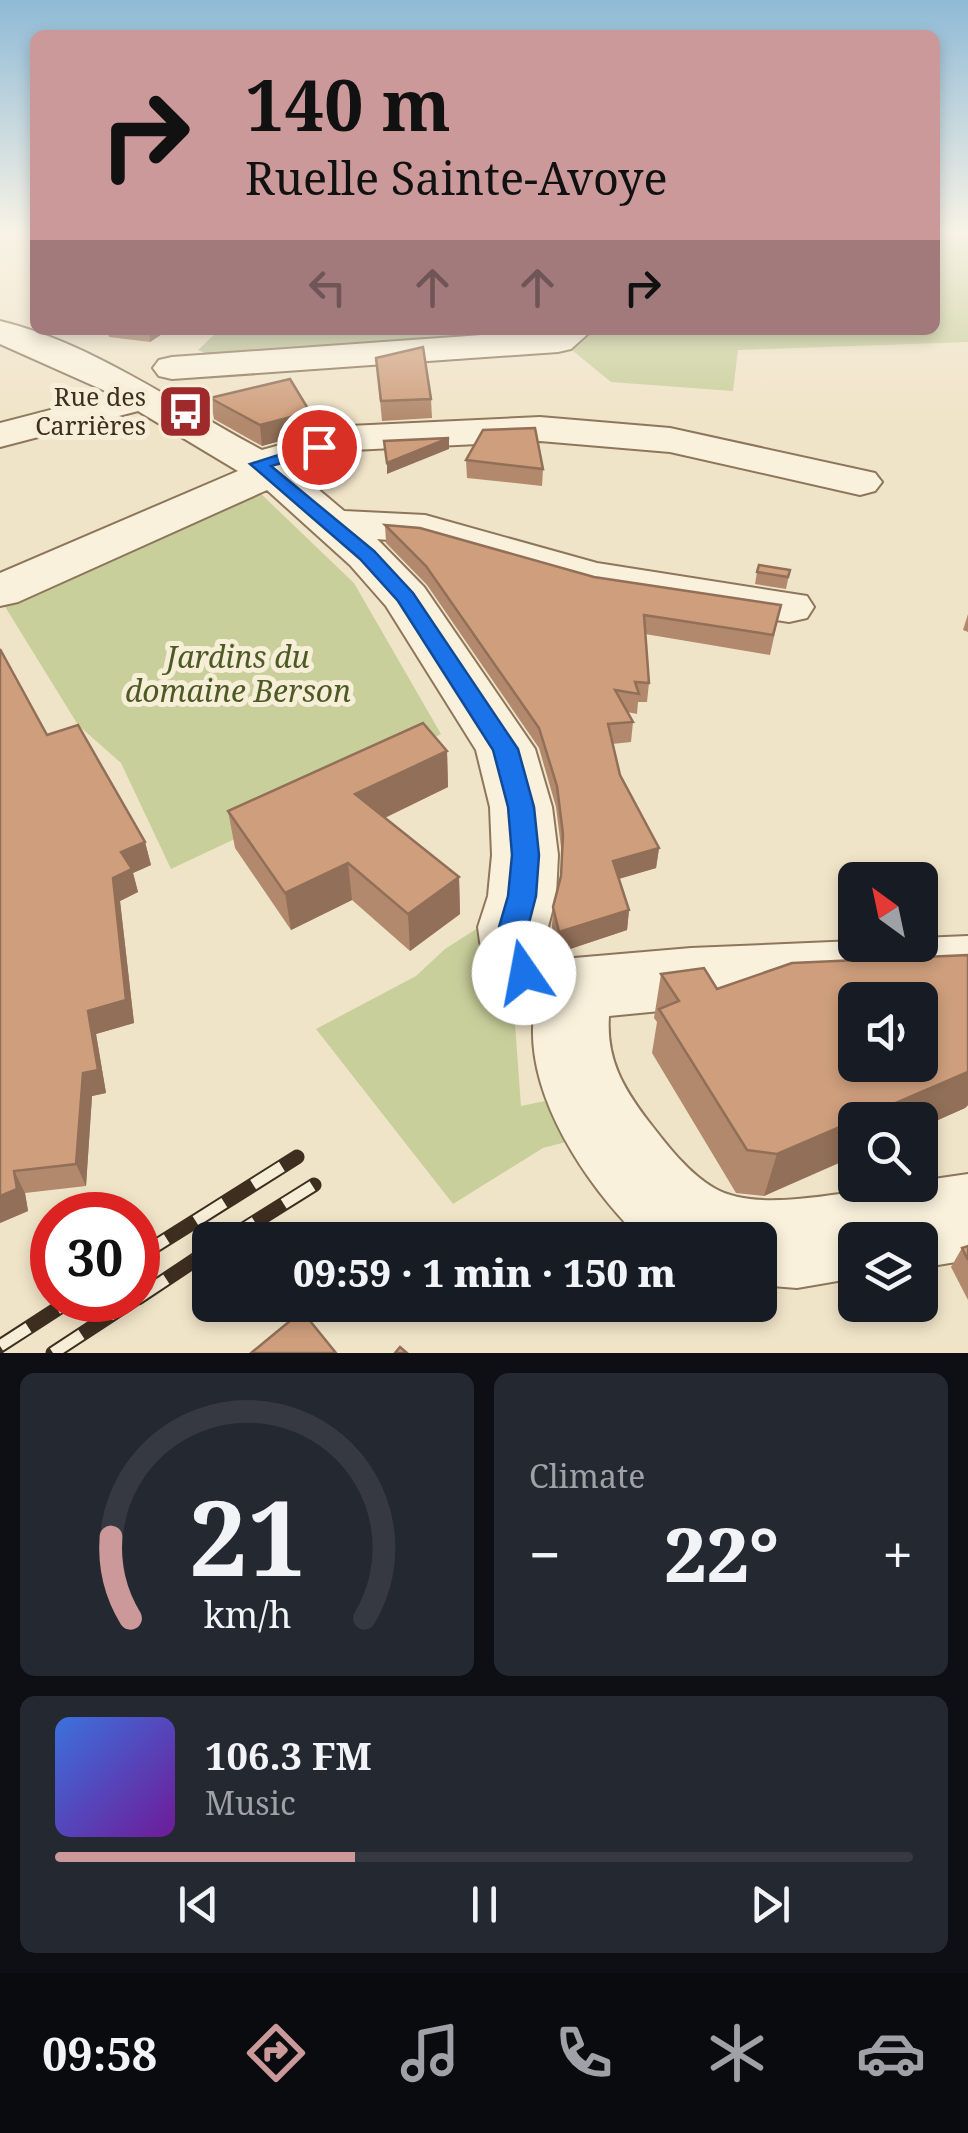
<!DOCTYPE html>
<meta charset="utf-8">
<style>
:root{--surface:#171b24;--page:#242831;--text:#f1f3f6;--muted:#9ea1a6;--line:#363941;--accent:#cc999b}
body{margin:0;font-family:"Noto Serif",serif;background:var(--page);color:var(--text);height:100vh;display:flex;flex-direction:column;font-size:38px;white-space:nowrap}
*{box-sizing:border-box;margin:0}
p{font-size:32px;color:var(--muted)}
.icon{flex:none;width:55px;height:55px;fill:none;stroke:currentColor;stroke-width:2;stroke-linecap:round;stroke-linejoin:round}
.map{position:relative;height:1353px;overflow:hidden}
.sheet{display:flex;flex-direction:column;gap:20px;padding:20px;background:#0d0f14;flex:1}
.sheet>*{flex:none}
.hud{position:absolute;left:30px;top:30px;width:910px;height:305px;border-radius:15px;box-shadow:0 5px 15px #0003;background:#cc999b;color:#111;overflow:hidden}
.needle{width:65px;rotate:327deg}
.controls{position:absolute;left:838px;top:862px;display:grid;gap:20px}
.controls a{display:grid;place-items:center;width:100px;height:100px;border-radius:15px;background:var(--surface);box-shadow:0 5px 15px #0003;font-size:50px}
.speed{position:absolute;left:30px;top:1192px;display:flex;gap:20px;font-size:50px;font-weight:700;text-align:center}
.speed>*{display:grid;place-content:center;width:130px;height:130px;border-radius:50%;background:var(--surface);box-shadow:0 5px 15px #0003;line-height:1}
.speed .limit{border:15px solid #d22;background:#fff;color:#111}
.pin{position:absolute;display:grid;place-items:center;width:85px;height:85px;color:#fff;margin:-42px;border:5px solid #fff;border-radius:50%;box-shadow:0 2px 10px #0007}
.me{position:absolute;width:110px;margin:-55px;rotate:348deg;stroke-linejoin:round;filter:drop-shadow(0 0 8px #0008)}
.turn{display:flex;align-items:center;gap:35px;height:210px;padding:0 50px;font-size:45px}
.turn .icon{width:130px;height:130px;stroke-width:2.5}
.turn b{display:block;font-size:70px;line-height:85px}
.lanes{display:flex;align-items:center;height:95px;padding:0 50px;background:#0003;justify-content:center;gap:50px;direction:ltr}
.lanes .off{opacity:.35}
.big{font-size:75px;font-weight:800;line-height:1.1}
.sheet .card{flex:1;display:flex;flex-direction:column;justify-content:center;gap:15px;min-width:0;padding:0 35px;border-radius:15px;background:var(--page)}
.sheet .dial{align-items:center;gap:0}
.dial svg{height:260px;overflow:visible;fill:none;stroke:var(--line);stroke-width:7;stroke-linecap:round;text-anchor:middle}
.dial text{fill:var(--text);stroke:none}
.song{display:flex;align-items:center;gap:30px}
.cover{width:120px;height:120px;border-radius:15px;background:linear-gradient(135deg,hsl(220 70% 55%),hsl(280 70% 35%))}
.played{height:10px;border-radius:5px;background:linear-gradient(90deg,var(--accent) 35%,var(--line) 35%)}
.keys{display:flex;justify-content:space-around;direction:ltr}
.heat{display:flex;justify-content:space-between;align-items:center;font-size:55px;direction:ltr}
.sheet .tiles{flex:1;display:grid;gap:20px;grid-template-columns:1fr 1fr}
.card:last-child{grid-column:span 2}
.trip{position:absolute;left:192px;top:1222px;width:585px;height:100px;border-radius:15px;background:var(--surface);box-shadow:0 5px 15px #0003;font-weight:800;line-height:100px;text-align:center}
.tabs{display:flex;height:160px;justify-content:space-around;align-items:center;background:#090b0e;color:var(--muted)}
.tabs .icon{width:70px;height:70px}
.tabs .on{color:var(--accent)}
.tabs b{font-size:45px;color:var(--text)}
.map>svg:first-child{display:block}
.green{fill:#c9cf9b}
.cemetery{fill:#bfc49a}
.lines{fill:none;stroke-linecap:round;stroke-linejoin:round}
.minor-casing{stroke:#8d765c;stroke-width:4}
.minor{fill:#faf1dc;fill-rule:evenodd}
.rail-casing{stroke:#3d2e20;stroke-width:15}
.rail{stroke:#f7eed8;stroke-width:11;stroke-dasharray:34;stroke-linecap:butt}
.wall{fill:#b2896c}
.shaded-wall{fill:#916f58}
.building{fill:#cf9f7d;stroke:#916f58;stroke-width:2.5;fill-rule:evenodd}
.route{fill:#1a73e8;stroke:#114b97;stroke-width:2.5}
.labels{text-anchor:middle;stroke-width:10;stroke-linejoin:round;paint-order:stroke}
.far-poi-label{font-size:25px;fill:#3d2e20;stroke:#f7eed8;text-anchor:end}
.park-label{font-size:30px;font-style:italic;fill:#4d5a26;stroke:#f7eed8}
</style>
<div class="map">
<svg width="968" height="1353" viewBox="0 0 968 1353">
<rect width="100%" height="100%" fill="#f0e4c8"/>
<!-- green -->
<g class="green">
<path d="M935,233H968V342L738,350L733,391L611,382L556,337L567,330H935Z"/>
<path d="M258,491L354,583L441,734L339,790L171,869L121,763L78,725L4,605Z"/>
<path d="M481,926L511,969L521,1106L564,1097L585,1137L543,1148L453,1204L316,1029L416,976L445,949Z"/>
</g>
<!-- cemetery -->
<path class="cemetery" d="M219,330H567L218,359L198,350Z"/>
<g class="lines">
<defs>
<g id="minor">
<path d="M0,321C92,343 179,406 262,450L349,426L540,417L670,428L875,473L882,482L875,491L860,495L670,452L540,441L352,450L293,468L344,511L425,515L597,563L807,596L814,607L807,618L789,622L593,592L422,543L377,539L424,587L535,749L552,807L558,855L556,896L548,927L555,956L574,958L691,948L855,941V945H920V938L968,936V994L691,1008L609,1016C606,1059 623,1088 649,1122C667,1145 688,1173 714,1188C763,1217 863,1185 920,1185V1181L968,1174V1260L920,1268V1240H855V1278L797,1288L760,1285V1240H642C587,1186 524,1095 534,1014L510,1005L498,994L480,942L478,927L488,896L492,855L490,807L476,750L386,606L350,565L267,490L18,602L0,606V573L238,471L138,411L0,447V423L112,394L0,344Z"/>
<path d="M551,330H592L571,349L558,352L172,379L159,376L153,368L159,360L172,357Z"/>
</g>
</defs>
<!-- minor casing -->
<use href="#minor" class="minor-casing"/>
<!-- minor -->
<use href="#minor" class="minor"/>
<defs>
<g id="rail">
<path d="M226,1240L314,1185"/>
<path d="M138,1257L297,1157"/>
<path d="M138,1298L210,1250"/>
<path d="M0,1346L71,1300"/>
<path d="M53,1353L134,1300"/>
</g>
</defs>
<!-- rail casing -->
<use href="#rail" class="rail-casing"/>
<!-- rail -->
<use href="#rail" class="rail"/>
</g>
<!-- wall -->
<g class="wall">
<path d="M107,330H168L150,342L109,337Z"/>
<path d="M376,358L431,399L432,418L382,421Z"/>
<path d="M210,398L312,432L262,446L214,419Z"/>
<path d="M466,460L543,469L542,486L467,478Z"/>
<path d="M385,525L594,577L781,605L770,655L645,634L649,683L647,702H638L637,714L627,712L633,722L631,742L612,744L620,775L659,848L656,868L619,879L629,910L627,930L558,953L552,927L553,907L561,877L562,855L556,807L539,748L427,585L386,543Z"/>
<path d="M790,570L786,589L755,584L757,572Z"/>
<path d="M968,614V632L963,630Z"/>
<path d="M47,735L145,842L151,865L133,873L138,892L120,901L134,1023L96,1034L106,1093L92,1096L86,1186L25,1193L28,1211L0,1223Z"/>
<path d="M447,751L448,787L385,818L459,877L460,914L410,951L352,900L291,930L235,848L228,811Z"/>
<path d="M968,955V1105L965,1108L920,1128V1120L764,1196L736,1193L652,1053L657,1022L654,1018L661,974L717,989Z"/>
<path d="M968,1246V1300L951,1267L962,1248Z"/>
</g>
<!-- shaded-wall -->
<g class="shaded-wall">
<path d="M149,330H168L150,342Z"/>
<path d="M310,412L312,432L262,446L260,425Z"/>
<path d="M449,438V449L387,474V463Z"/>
<path d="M447,751L448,787L359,830L355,794Z"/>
<path d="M145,842L151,865L133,873L138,892L120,901L134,1023L96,1034L106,1093L92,1096L86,1186L76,1164L88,1011L113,878L121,852Z"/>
<path d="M659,848L656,868L611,881L613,861Z"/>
<path d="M348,863L352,900L291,930L285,893Z"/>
<path d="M459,877L460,914L410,951L408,914Z"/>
<path d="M629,910L627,930L558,953L559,932Z"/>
<path d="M968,1072V1105L965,1108L920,1128V1120H856Z"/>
<path d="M855,1121V1156L764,1196L777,1154Z"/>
<path d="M14,1171L25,1193L28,1211L0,1223V1196Z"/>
</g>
<!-- building -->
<g class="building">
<path d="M423,347L431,399L381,401L376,358Z"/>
<path d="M290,379L310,412L260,425L210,398Z"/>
<path d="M535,428L543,469L466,460L483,430Z"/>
<path d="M449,438L387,463L384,441Z"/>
<path d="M385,525L420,528L594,577L781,605L773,635L644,615L649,683L635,682L639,694L615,690L633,722L608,724L620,775L659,848L613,861L629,910L559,932L553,907L561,876L563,834L557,786L539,728L426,566Z"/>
<path d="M759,565L790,570L788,577L757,572Z"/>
<path d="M0,649L47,735L78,725L145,842L121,852L132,869L113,878L126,1000L88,1011L98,1070L83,1073L76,1164L14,1171L17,1189L0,1196Z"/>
<path d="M423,723L447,751L355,794L459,877L408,914L348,863L285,893L228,811Z"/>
<path d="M968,955V1072L777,1154L747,1150L659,1009L679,1001L661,974L704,968L717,989L792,963ZM855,1000H920V1065H855Z"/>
<path d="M616,1231L660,1232L661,1240H616Z"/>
<path d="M968,1246V1260L962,1248Z"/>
<path d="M302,1311L336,1353H251Z"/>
<path d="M400,1347L407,1353H395Z"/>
</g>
<!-- sky -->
<linearGradient id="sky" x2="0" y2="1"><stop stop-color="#8fbad6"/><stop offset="0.55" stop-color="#f8f3e6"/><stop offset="1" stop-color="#f8f3e6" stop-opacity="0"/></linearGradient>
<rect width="968" height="422" fill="url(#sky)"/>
<!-- route -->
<path class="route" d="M319,442L328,447L325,451L271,466L374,551L413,593L518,749L534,807L539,855L536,896L528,927L539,973L535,982L524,986L513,982L499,927L508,896L512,855L508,807L493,750L398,601L360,559L250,464Z"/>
<!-- icons -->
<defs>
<symbol id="bus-square" viewBox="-11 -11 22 22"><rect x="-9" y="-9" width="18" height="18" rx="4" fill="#9e2a2b" stroke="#f7eed8"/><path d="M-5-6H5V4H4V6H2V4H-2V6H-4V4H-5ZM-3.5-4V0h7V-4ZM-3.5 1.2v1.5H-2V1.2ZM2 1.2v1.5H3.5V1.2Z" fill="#fff"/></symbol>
</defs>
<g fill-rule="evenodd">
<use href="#bus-square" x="154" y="380" width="63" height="63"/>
</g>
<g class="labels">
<!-- far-poi labels -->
<g class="far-poi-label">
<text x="146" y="406">Rue des<tspan x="146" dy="29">Carrières</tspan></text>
</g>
<!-- park labels -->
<g class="park-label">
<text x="238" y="668">Jardins du<tspan x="238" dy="34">domaine Berson</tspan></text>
</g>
</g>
</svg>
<div class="controls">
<a><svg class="needle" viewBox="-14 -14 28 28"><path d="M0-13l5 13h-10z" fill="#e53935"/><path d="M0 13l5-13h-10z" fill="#9ea1a6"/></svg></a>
<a><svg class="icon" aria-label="sound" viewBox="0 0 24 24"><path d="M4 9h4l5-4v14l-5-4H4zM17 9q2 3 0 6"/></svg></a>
<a><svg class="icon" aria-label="search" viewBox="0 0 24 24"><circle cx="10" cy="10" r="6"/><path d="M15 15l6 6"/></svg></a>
<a><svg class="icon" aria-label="layers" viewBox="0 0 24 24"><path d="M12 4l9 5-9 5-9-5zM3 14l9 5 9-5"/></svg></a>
</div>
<div class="speed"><div class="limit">30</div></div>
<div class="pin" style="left:319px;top:447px;background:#d93025"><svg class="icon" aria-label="arrive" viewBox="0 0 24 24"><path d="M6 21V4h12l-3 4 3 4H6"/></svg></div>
<svg class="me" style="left:524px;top:973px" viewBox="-20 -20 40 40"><circle r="19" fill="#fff"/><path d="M0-13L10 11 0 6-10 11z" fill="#1a73e8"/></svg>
<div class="trip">09:59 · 1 min · 150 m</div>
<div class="hud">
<div class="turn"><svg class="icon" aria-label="right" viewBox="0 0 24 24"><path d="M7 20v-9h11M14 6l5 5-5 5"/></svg><div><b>140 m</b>Ruelle Sainte-Avoye</div></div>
<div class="lanes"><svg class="icon off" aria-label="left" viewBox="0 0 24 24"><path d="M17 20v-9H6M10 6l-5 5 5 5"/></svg><svg class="icon off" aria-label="ahead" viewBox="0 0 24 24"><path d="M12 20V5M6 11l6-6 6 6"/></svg><svg class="icon off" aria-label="ahead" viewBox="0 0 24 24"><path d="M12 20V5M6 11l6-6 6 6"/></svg><svg class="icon" aria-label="right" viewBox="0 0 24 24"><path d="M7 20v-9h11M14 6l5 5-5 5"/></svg></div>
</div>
</div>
<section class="sheet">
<div class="tiles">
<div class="card dial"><svg viewBox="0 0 100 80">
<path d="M14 69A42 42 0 1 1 86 69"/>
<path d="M14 69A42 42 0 0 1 8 44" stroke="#cc999b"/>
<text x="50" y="56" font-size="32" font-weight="700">21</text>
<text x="50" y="72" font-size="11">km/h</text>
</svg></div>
<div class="card"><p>Climate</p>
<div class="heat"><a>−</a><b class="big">22°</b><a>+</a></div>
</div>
<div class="card">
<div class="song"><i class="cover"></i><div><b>106.3 FM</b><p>Music</p></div></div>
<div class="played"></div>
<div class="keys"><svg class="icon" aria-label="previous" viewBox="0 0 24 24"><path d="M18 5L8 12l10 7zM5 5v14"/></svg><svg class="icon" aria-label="pause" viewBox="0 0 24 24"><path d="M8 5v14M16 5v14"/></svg><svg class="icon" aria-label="next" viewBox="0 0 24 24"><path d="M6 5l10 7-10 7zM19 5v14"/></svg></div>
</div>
</div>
</section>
<nav class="tabs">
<b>09:58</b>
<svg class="icon on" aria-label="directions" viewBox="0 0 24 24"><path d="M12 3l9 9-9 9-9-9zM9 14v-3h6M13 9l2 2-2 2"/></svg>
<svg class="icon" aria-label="music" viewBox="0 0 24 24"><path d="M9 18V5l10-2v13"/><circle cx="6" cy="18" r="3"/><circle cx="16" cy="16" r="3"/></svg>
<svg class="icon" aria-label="phone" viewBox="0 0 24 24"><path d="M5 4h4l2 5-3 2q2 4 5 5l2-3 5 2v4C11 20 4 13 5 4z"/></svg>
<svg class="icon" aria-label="climate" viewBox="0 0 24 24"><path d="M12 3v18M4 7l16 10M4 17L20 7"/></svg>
<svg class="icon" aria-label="car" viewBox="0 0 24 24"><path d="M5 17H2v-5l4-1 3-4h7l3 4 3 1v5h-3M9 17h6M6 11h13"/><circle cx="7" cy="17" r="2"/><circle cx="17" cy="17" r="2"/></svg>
</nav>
